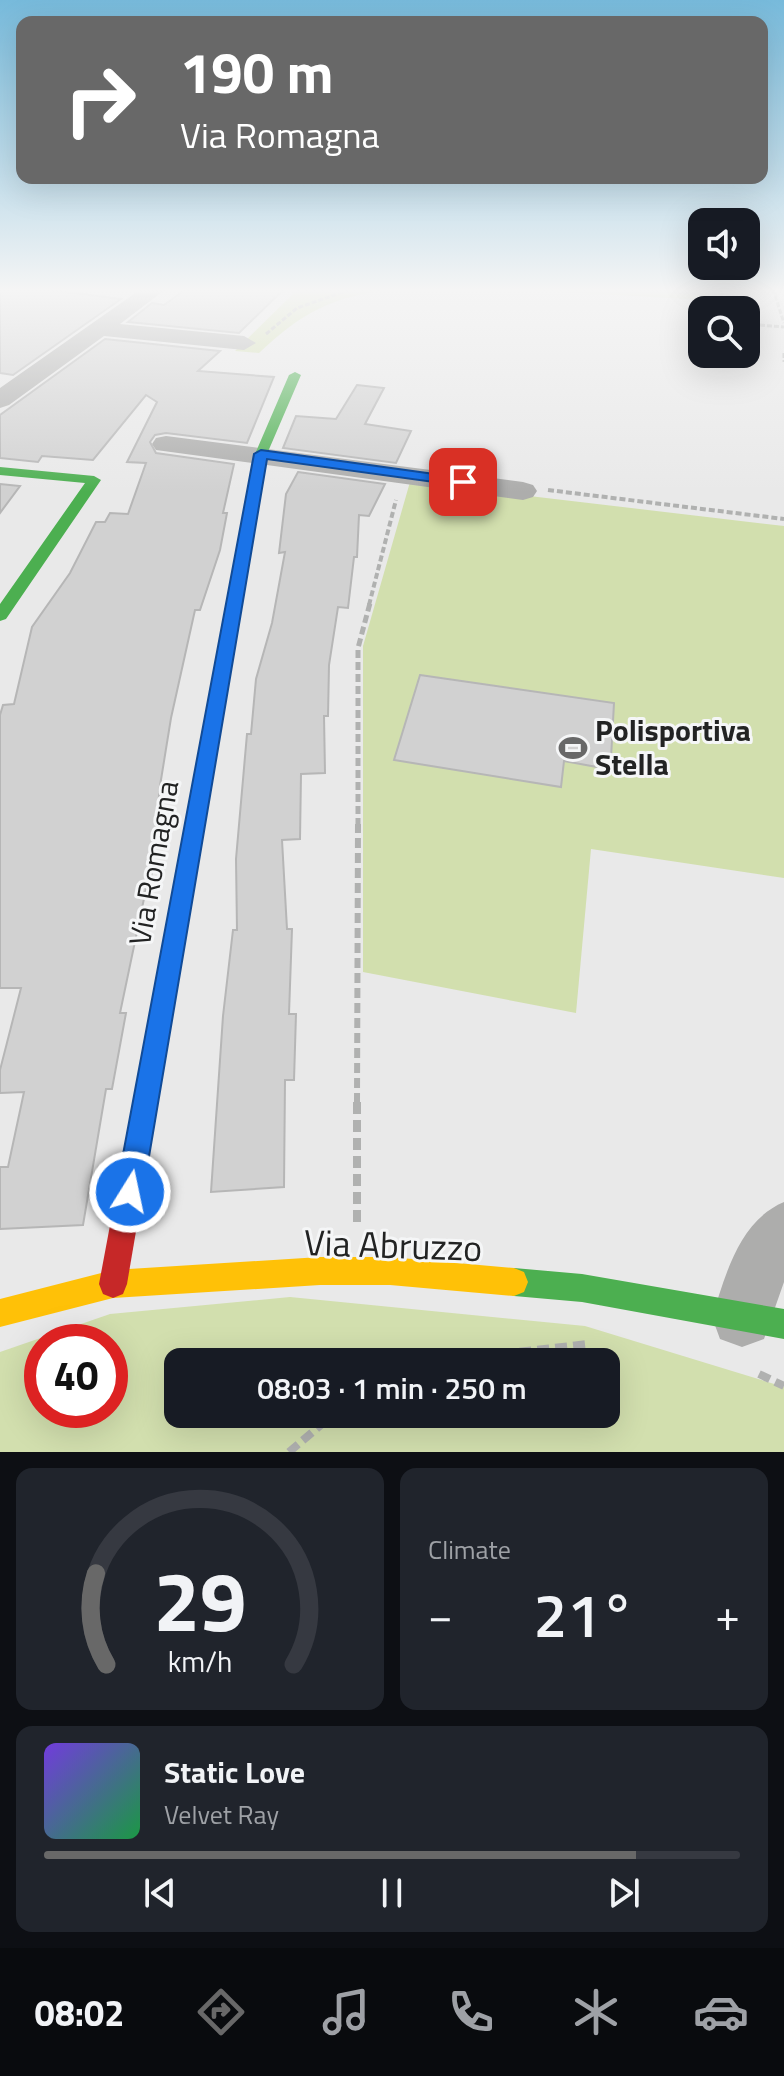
<!DOCTYPE html>
<meta charset="utf-8">
<style>
:root{--surface:#171b24;--page:#20242c;--text:#f1f3f6;--muted:#9ea1a6;--line:#363941;--accent:#686868}
body{margin:0;font-family:"Titillium Web",sans-serif;background:var(--page);color:var(--text);height:100vh;display:flex;flex-direction:column;font-size:30px;white-space:nowrap}
*{box-sizing:border-box;margin:0}
p{font-size:26px;color:var(--muted)}
.icon{flex:none;width:44px;height:44px;fill:none;stroke:currentColor;stroke-width:2;stroke-linecap:round;stroke-linejoin:round}
.map{position:relative;height:1452px;overflow:hidden}
.sheet{display:flex;flex-direction:column;gap:16px;padding:16px;background:#0d0f14;flex:1}
.sheet>*{flex:none}
.banner{position:absolute;left:16px;top:16px;width:752px;height:168px;border-radius:16px;box-shadow:0 8px 32px #0002;background:#686868;color:#fff;overflow:hidden}
.tools{position:absolute;left:688px;top:208px;display:grid;gap:16px}
.tools a{display:grid;place-items:center;width:72px;height:72px;border-radius:16px;background:var(--surface);box-shadow:0 8px 32px #0002;font-size:40px}
.speed{position:absolute;left:24px;top:1324px;display:flex;gap:16px;font-size:40px;font-weight:700;text-align:center}
.speed>*{display:grid;place-content:center;width:104px;height:104px;border-radius:50%;background:var(--surface);box-shadow:0 8px 32px #0002;line-height:1}
.speed .limit{border:12px solid #d22;background:#fff;color:#111}
.pin{position:absolute;display:grid;place-items:center;width:68px;height:68px;color:#fff;margin:-34px;border-radius:16px;box-shadow:0 4px 12px #0006}
.me{position:absolute;width:88px;margin:-44px;rotate:10deg;stroke-linejoin:round;filter:drop-shadow(0 0 6px #0008)}
.turn{display:flex;align-items:center;gap:28px;height:168px;padding:0 32px;font-size:36px}
.turn .icon{width:104px;height:104px;stroke-width:2.5}
.turn b{display:block;font-size:56px;line-height:68px}
.big{font-size:60px;font-weight:600;line-height:1.1}
.sheet .tile{flex:1;display:flex;flex-direction:column;justify-content:center;gap:12px;min-width:0;padding:0 28px;border-radius:16px;background:var(--page)}
.sheet .dial{align-items:center;gap:0}
.dial svg{height:208px;overflow:visible;fill:none;stroke:var(--line);stroke-width:7;stroke-linecap:round;text-anchor:middle}
.dial text{fill:var(--text);stroke:none}
.song{display:flex;align-items:center;gap:24px}
.cover{width:96px;height:96px;border-radius:12px;background:linear-gradient(135deg,hsl(260 70% 55%),hsl(140 70% 35%))}
.played{height:8px;border-radius:4px;background:linear-gradient(90deg,var(--accent) 85%,var(--line) 85%)}
.keys{display:flex;justify-content:space-around;direction:ltr}
.heat{display:flex;justify-content:space-between;align-items:center;font-size:44px;direction:ltr}
.sheet .tiles{flex:1;display:grid;gap:16px;grid-template-columns:1fr 1fr}
.tile:last-child{grid-column:span 2}
.trip{position:absolute;left:164px;top:1348px;width:456px;height:80px;border-radius:16px;background:var(--surface);box-shadow:0 8px 32px #0002;font-weight:600;line-height:80px;text-align:center}
.menu{display:flex;height:128px;justify-content:space-around;align-items:center;background:#090b0e;color:var(--muted)}
.menu .icon{width:56px;height:56px}
.menu .on{color:var(--accent)}
.menu b{font-size:36px;color:var(--text)}
.map>svg:first-child{display:block}
.green{fill:#d2dfae;fill-rule:evenodd}
.building{fill:#d1d1d1;stroke:#b6b6b6;stroke-width:2}
.lines{fill:none;stroke-linecap:round;stroke-linejoin:round}
.path-far4{stroke:#b0b1b0;stroke-width:3;stroke-dasharray:5 2;stroke-linecap:butt}
.path-far3{stroke:#b0b1b0;stroke-width:4;stroke-dasharray:6 3;stroke-linecap:butt}
.path-far2{stroke:#b0b1b0;stroke-width:5;stroke-dasharray:8 4;stroke-linecap:butt}
.path-far1{stroke:#b0b1b0;stroke-width:6;stroke-dasharray:10 5;stroke-linecap:butt}
.path{stroke:#b0b1b0;stroke-width:8;stroke-dasharray:12 6;stroke-linecap:butt}
.street{fill:#adadac;fill-rule:evenodd}
.fast{fill:#4caf50;fill-rule:evenodd}
.slow{fill:#ffc107;fill-rule:evenodd}
.jam{fill:#c62828;fill-rule:evenodd}
.route{fill:#1a73e8;stroke:#114b97;stroke-width:2}
.labels{text-anchor:middle;stroke-width:6;stroke-linejoin:round;paint-order:stroke}
.poi-label{font-size:30px;font-weight:bold;fill:#222323;stroke:#f5f6f7;text-anchor:start}
.street-label{font-size:30px;fill:#222323;stroke:#f5f6f7}
.near-street-label{font-size:36px;fill:#222323;stroke:#f5f6f7}
</style>
<div class="map">
<svg width="784" height="1452" viewBox="0 0 784 1452">
<rect width="100%" height="100%" fill="#e9e9e9"/>
<!-- green -->
<g class="green">
<path d="M298,289H391C330,298 304,311 259,353L235,351Z"/>
<path d="M506,289H719L722,301Z"/>
<path d="M410,482L784,526V878L591,849L576,1013L363,972V646Z"/>
<path d="M290,1297L585,1326L784,1387V1452H0V1352L110,1314ZM42,1342H110V1410H42ZM178,1362H606V1414H178Z"/>
</g>
<!-- building -->
<g class="building">
<path d="M0,289H43L121,299L13,375L0,373Z"/>
<path d="M186,289H284L239,333L128,322L152,303L164,305Z"/>
<path d="M105,339L220,351L198,371L274,377L247,443L166,433L155,435L150,442L156,453L234,464L223,513H227L220,550L200,610H195L171,718L160,786L150,889H146L120,1013H126L112,1089H106L83,1225L0,1229V1167H8L24,1092L0,1093V1070L21,988H0V715L3,705L14,704L32,627L70,573L96,522H105L110,513L128,514L146,463L127,462L157,402L146,395L93,460L42,456L38,462L0,458V415Z"/>
<path d="M357,385L384,388L365,424L411,431L396,463L283,448L296,416L336,419Z"/>
<path d="M298,472L385,484L369,516L359,515L357,557H354L348,608L338,607L329,665L328,716H324L325,773L301,774L300,839L282,840L287,929H292L289,1014H296L294,1080H285L284,1187L211,1192L223,1016L233,930H237L236,859L247,734H251L256,679L272,623L285,552L279,553L286,494Z"/>
<path d="M0,484L20,486L0,513Z"/>
<path d="M420,675L614,703L611,758L598,755L597,767L564,761L561,787L394,760Z"/>
</g>
<g class="lines">
<!-- path-far4 -->
<g class="path-far4">
<path d="M642,289L751,298"/>
<path d="M722,289L727,310"/>
<path d="M773,289L784,323"/>
<path d="M746,324L784,327"/>
<path d="M266,334L297,308L352,289"/>
<path d="M784,353V362"/>
</g>
<!-- path-far3 -->
<g class="path-far3">
<path d="M548,490L784,519"/>
<path d="M369,605L396,500"/>
</g>
<!-- path-far2 -->
<path class="path-far2" d="M358,826V648L370,603"/>
<!-- path-far1 -->
<path class="path-far1" d="M357,1103L358,824"/>
<!-- path -->
<g class="path">
<path d="M357,1222V1101"/>
<path d="M430,1362L588,1344"/>
<path d="M759,1374L784,1386"/>
<path d="M289,1452L334,1414"/>
</g>
<!-- street -->
<g class="street">
<path d="M141,289H166L120,324L244,336L256,343L244,350L104,336L9,405L0,408V388Z"/>
<path d="M166,436L523,482L533,485L537,491L533,497L523,500L156,450L152,444L156,438Z"/>
<path d="M784,1202V1282L764,1339L742,1347L720,1339L712,1317C726,1274 739,1221 784,1202Z"/>
</g>
<!-- fast -->
<g class="fast">
<path d="M295,372L301,375L267,454L187,933L184,939L176,942L168,939L165,933L255,454L289,375Z"/>
<path d="M0,467L94,476L101,480L6,619L0,621V604L85,483L0,475Z"/>
<path d="M514,1268L582,1274L784,1309V1339L582,1302L514,1296L504,1292L500,1282L504,1272Z"/>
</g>
<!-- slow -->
<path class="slow" d="M320,1257H390L514,1268L524,1272L528,1282L524,1292L514,1296L390,1285H320L113,1298L0,1327V1299L113,1270Z"/>
<!-- jam -->
<path class="jam" d="M176,924L184,927L187,933L127,1284L123,1294L113,1298L103,1294L99,1284L165,933L168,927Z"/>
</g>
<!-- sky -->
<linearGradient id="sky" x2="0" y2="1"><stop stop-color="#77badb"/><stop offset="0.59" stop-color="#f5f5f5"/><stop offset="1" stop-color="#f5f5f5" stop-opacity="0"/></linearGradient>
<rect width="784" height="492" fill="url(#sky)"/>
<!-- route -->
<path class="route" d="M261,450L463,478L470,482L463,486L267,459L143,1192L139,1201L130,1205L120,1201L116,1192L254,454Z"/>
<!-- icons -->
<defs>
<symbol id="stadium-bare" viewBox="-9 -9 18 18"><path d="M0-5a6.5 5 0 1 0 0 10a6.5 5 0 1 0 0-10ZM-3.5-1.8h7v3.6h-7Z" fill="#686868" stroke="#f5f6f7" stroke-width="2.5" paint-order="stroke"/></symbol>
</defs>
<g fill-rule="evenodd">
<use href="#stadium-bare" x="553" y="728" width="40" height="40"/>
</g>
<g class="labels">
<!-- poi labels -->
<g class="poi-label">
<text x="595" y="741">Polisportiva<tspan x="595" dy="34">Stella</tspan></text>
</g>
<!-- street labels -->
<g class="street-label">
<text transform="translate(154 863) rotate(-80)" y="10">Via Romagna</text>
</g>
<!-- near-street labels -->
<g class="near-street-label">
<text transform="translate(393 1245) rotate(2)" y="13">Via Abruzzo</text>
</g>
</g>
</svg>
<div class="tools">
<a><svg class="icon" aria-label="sound" viewBox="0 0 24 24"><path d="M4 9h4l5-4v14l-5-4H4zM17 9q2 3 0 6"/></svg></a>
<a><svg class="icon" aria-label="search" viewBox="0 0 24 24"><circle cx="10" cy="10" r="6"/><path d="M15 15l6 6"/></svg></a>
</div>
<div class="speed"><div class="limit">40</div></div>
<div class="pin" style="left:463px;top:482px;background:#d93025"><svg class="icon" aria-label="arrive" viewBox="0 0 24 24"><path d="M6 21V4h12l-3 4 3 4H6"/></svg></div>
<svg class="me" style="left:130px;top:1192px" viewBox="-20 -20 40 40"><circle r="17" fill="#1a73e8" stroke="#fff" stroke-width="3"/><path d="M0-11L8 9 0 5-8 9z" fill="#fff"/></svg>
<div class="trip">08:03 · 1 min · 250 m</div>
<div class="banner">
<div class="turn"><svg class="icon" aria-label="right" viewBox="0 0 24 24"><path d="M7 20v-9h11M14 6l5 5-5 5"/></svg><div><b>190 m</b>Via Romagna</div></div>
</div>
</div>
<section class="sheet">
<div class="tiles">
<div class="tile dial"><svg viewBox="0 0 100 80">
<path d="M14 69A42 42 0 1 1 86 69"/>
<path d="M14 69A42 42 0 0 1 10 34" stroke="#686868"/>
<text x="50" y="56" font-size="32" font-weight="700">29</text>
<text x="50" y="72" font-size="11">km/h</text>
</svg></div>
<div class="tile"><p>Climate</p>
<div class="heat"><a>−</a><b class="big">21°</b><a>+</a></div>
</div>
<div class="tile">
<div class="song"><i class="cover"></i><div><b>Static Love</b><p>Velvet Ray</p></div></div>
<div class="played"></div>
<div class="keys"><svg class="icon" aria-label="previous" viewBox="0 0 24 24"><path d="M18 5L8 12l10 7zM5 5v14"/></svg><svg class="icon" aria-label="pause" viewBox="0 0 24 24"><path d="M8 5v14M16 5v14"/></svg><svg class="icon" aria-label="next" viewBox="0 0 24 24"><path d="M6 5l10 7-10 7zM19 5v14"/></svg></div>
</div>
</div>
</section>
<nav class="menu">
<b>08:02</b>
<svg class="icon on" aria-label="directions" viewBox="0 0 24 24"><path d="M12 3l9 9-9 9-9-9zM9 14v-3h6M13 9l2 2-2 2"/></svg>
<svg class="icon" aria-label="music" viewBox="0 0 24 24"><path d="M9 18V5l10-2v13"/><circle cx="6" cy="18" r="3"/><circle cx="16" cy="16" r="3"/></svg>
<svg class="icon" aria-label="phone" viewBox="0 0 24 24"><path d="M5 4h4l2 5-3 2q2 4 5 5l2-3 5 2v4C11 20 4 13 5 4z"/></svg>
<svg class="icon" aria-label="climate" viewBox="0 0 24 24"><path d="M12 3v18M4 7l16 10M4 17L20 7"/></svg>
<svg class="icon" aria-label="car" viewBox="0 0 24 24"><path d="M5 17H2v-5l4-1 3-4h7l3 4 3 1v5h-3M9 17h6M6 11h13"/><circle cx="7" cy="17" r="2"/><circle cx="17" cy="17" r="2"/></svg>
</nav>
